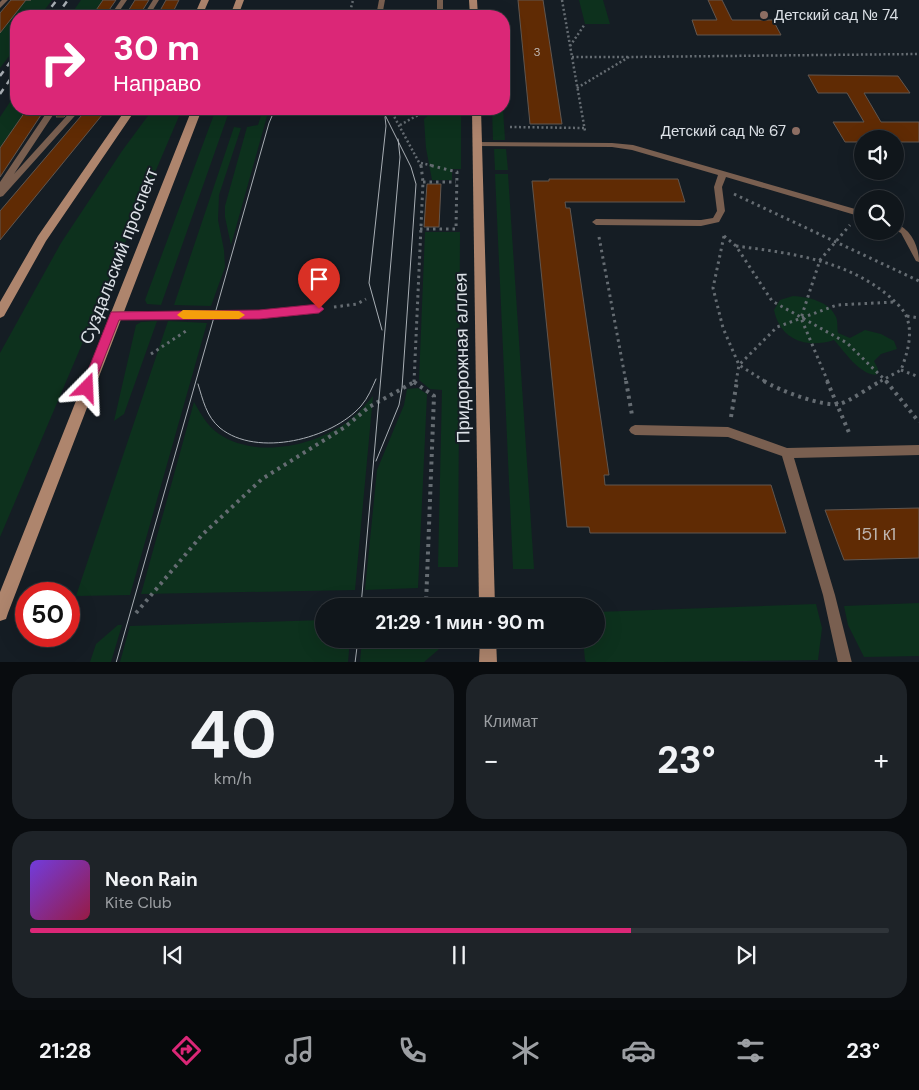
<!DOCTYPE html>
<html lang="ru">
<meta charset="utf-8">
<style>
:root{--surface:#10161b;--page:#1e2328;--text:#f1f3f6;--muted:#9c9fa3;--line:#30353a;--accent:#db2777}
body{margin:0;font-family:"DM Sans",sans-serif;background:var(--page);color:var(--text);height:100vh;display:flex;flex-direction:column;font-size:19px;white-space:nowrap}
*{box-sizing:border-box;margin:0}
p{font-size:16px;color:var(--muted)}
.icon{flex:none;width:28px;height:28px;fill:none;stroke:currentColor;stroke-width:2;stroke-linecap:round;stroke-linejoin:round}
.map{position:relative;height:662px;overflow:hidden}
.sheet{display:flex;flex-direction:column;gap:12px;padding:12px;background:#090c0f;flex:1}
.sheet>*{flex:none}
.hud{position:absolute;left:10px;top:10px;width:500px;height:105px;border-radius:20px;box-shadow:0 5px 20px #0002,0 0 0 1px var(--line);background:#db2777;color:#fff;overflow:hidden}
.tools{position:absolute;left:854px;top:130px;display:grid;gap:10px}
.tools a{display:grid;place-items:center;width:50px;height:50px;border-radius:50%;background:var(--surface);box-shadow:0 5px 20px #0002,0 0 0 1px var(--line);font-size:25px}
.speed{position:absolute;left:15px;top:582px;display:flex;gap:10px;font-size:25px;font-weight:700;text-align:center}
.speed>*{display:grid;place-content:center;width:65px;height:65px;border-radius:50%;background:var(--surface);box-shadow:0 5px 20px #0002,0 0 0 1px var(--line);line-height:1}
.speed .limit{border:8px solid #d22;background:#fff;color:#111}
.pin{position:absolute;display:grid;place-items:center;width:42px;height:42px;color:#fff;margin:-51px -21px;border-radius:50% 50% 50% 0;rotate:-45deg;box-shadow:0 0 5px #0007}
.pin .icon{rotate:45deg}
.me{position:absolute;width:55px;margin:-28px;rotate:21deg;stroke-linejoin:round;filter:drop-shadow(0 0 4px #0008)}
.turn{display:flex;align-items:center;gap:18px;height:105px;padding:0 20px;font-size:22px}
.turn .icon{width:65px;height:65px;stroke-width:2.5}
.turn b{display:block;font-size:35px;line-height:42px}
.big{font-size:38px;font-weight:700;line-height:1.1}
.sheet .tile{flex:1;display:flex;flex-direction:column;justify-content:center;gap:8px;min-width:0;padding:0 18px;border-radius:20px;background:var(--page)}
.sheet .dial{align-items:center;gap:0}
.dial b{font-size:65px;line-height:1}
.song{display:flex;align-items:center;gap:15px}
.cover{width:60px;height:60px;border-radius:8px;background:linear-gradient(135deg,hsl(260 70% 55%),hsl(340 70% 35%))}
.played{height:5px;border-radius:2px;background:linear-gradient(90deg,var(--accent) 70%,var(--line) 70%)}
.keys{display:flex;justify-content:space-around;direction:ltr}
.heat{display:flex;justify-content:space-between;align-items:center;font-size:28px;direction:ltr}
.sheet .tiles{flex:1;display:grid;gap:12px;grid-template-columns:1fr 1fr}
.tile:last-child{grid-column:span 2}
.trip{position:absolute;left:315px;top:598px;width:290px;height:50px;border-radius:25px;background:var(--surface);box-shadow:0 5px 20px #0002,0 0 0 1px var(--line);font-weight:700;line-height:50px;text-align:center}
.dock{display:flex;height:80px;justify-content:space-around;align-items:center;background:#06090b;color:var(--muted)}
.dock .icon{width:35px;height:35px}
.dock .on{color:var(--accent)}
.dock b{font-size:22px;color:var(--text)}
.map>svg:first-child{display:block}
.green{fill:#0d311d}
.building{fill:#602b04;stroke:#61564f}
.lines{fill:none;stroke-linecap:round;stroke-linejoin:round}
.path-far2{stroke:#656c72;stroke-width:2.5;stroke-dasharray:2 2.5;stroke-linecap:butt}
.path-far1{stroke:#656c72;stroke-width:3;stroke-dasharray:2.5 4;stroke-linecap:butt}
.path{stroke:#656c72;stroke-width:4;stroke-dasharray:3 4.5;stroke-linecap:butt}
.lane{fill:#795f50;fill-rule:evenodd}
.secondary{fill:#ae856d;fill-rule:evenodd}
.tram{stroke:#a9afb5;stroke-width:1}
.rail{stroke:#a9afb5;stroke-width:2.5;stroke-dasharray:6 6;stroke-linecap:butt}
.route{fill:#db2777;stroke:#8e194d}
.slow{fill:#f59e0b}
.education-dot{fill:#8d6e63;stroke:#151d24;stroke-width:2}
.labels{text-anchor:middle;stroke-width:4;stroke-linejoin:round;paint-order:stroke}
.far-number-label{font-size:12px;fill:#bdb4ae}
.far-poi-label{font-size:15px;fill:#dce1e7;stroke:#151d24;text-anchor:start}
.street-label{font-size:18px;fill:#dce1e7;stroke:#151d24}
.near-number-label{font-size:18px;fill:#bdb4ae}
</style>
<div class="map">
<svg width="919" height="663" viewBox="0 0 919 663">
<rect width="100%" height="100%" fill="#151d24"/>
<!-- green -->
<g class="green">
<path d="M26,0H52L40,16H16V47L0,68V33Z"/>
<path d="M81,0H103L92,16H70Z"/>
<path d="M579,0H603L610,24H585Z"/>
<path d="M16,93V109H27L0,148V117Z"/>
<path d="M153,109H182L0,537V353L61,243L122,151Z"/>
<path d="M216,109H230L161,305L147,304L145,300Z"/>
<path d="M263,109H269L231,245L225,217V206L247,127L258,125Z"/>
<path d="M436,109H461V169H452V180H432L426,148L424,119Z"/>
<path d="M492,109H503L505,140H493Z"/>
<path d="M234,127L241,128L219,195L218,220L224,250L225,267L211,306L174,305Z"/>
<path d="M494,149H506L508,170H495Z"/>
<path d="M495,174H508L534,569H513Z"/>
<path d="M425,232H460L458,567H438L442,390L430,389L419,380Z"/>
<path d="M793,296C808,297 829,301 836,317C838,321 837,329 838,333L850,338L865,330L881,334L894,341L897,349L881,354L874,361L878,369L876,375C859,374 845,352 834,340C807,349 780,340 774,310L780,300Z"/>
<path d="M157,321L124,414L114,421L136,325L141,322Z"/>
<path d="M168,321L207,323L130,595L76,596Z"/>
<path d="M418,388L427,394L418,588L365,590L377,470L404,405L407,389Z"/>
<path d="M373,396L355,590L141,594L194,402C201,414 207,426 219,434C255,458 309,447 343,425C354,418 364,407 373,396Z"/>
<path d="M919,603V656L864,657L848,625L844,606Z"/>
<path d="M816,604L822,628L818,660L587,663L585,660L583,639H596V612Z"/>
<path d="M324,620V639H350L348,662H120L130,626Z"/>
<path d="M118,625H122L111,662H90L96,644Z"/>
<path d="M362,639H446L438,650L424,662H360Z"/>
</g>
<!-- building -->
<g class="building">
<path d="M11,0H31H26L0,33V13Z"/>
<path d="M103,0H116L105,16H92Z"/>
<path d="M135,0H149L139,16H125Z"/>
<path d="M166,0H179L171,16H157Z"/>
<path d="M518,0H543L562,124H530Z"/>
<path d="M708,0H722L732,20H773L781,35H697L692,20H717Z"/>
<path d="M808,75L898,76L910,93H864L881,122H919V142H895V139H862V142H845L833,122H864L847,93H818Z"/>
<path d="M27,109H45L0,177V148Z"/>
<path d="M63,109H72L64,117H56Z"/>
<path d="M87,109H107L0,240V211Z"/>
<path d="M549,179H678L685,202H565L566,208H570L609,475H604L605,485H771L786,533H590L589,527H567L532,181H549Z"/>
<path d="M427,184H441L439,227H424Z"/>
<path d="M919,508V558L844,560L825,510Z"/>
</g>
<g class="lines">
<!-- path-far2 -->
<g class="path-far2">
<path d="M562,0L585,131"/>
<path d="M349,16L353,0"/>
<path d="M570,46L585,24"/>
<path d="M572,57H628"/>
<path d="M577,88L629,57L919,54"/>
<path d="M390,109L421,166"/>
<path d="M400,125L429,109"/>
<path d="M510,127L584,128"/>
<path d="M421,163L434,166"/>
</g>
<!-- path-far1 -->
<g class="path-far1">
<path d="M423,182H456"/>
<path d="M734,194L919,281"/>
<path d="M420,229H456L457,172L429,165"/>
<path d="M724,236L713,288L723,328L739,365L766,382"/>
<path d="M724,236L736,246L772,301L847,343L887,382"/>
<path d="M599,237L626,382"/>
<path d="M736,246C790,253 847,260 890,297C896,303 904,309 907,318C913,335 907,354 901,370L879,382"/>
<path d="M334,307L357,304L366,299"/>
<path d="M907,316L919,318"/>
<path d="M151,354L186,331"/>
<path d="M901,370L919,377"/>
<path d="M414,382L423,182L421,165"/>
<path d="M736,382L739,365L777,327L837,305L895,302"/>
<path d="M828,382L801,318L820,260L850,225"/>
</g>
<!-- path -->
<g class="path">
<path d="M626,381L632,415"/>
<path d="M764,381C778,390 823,407 839,404C849,402 871,386 881,381"/>
<path d="M827,381L850,435"/>
<path d="M886,381L919,422"/>
<path d="M414,382L434,396L426,604"/>
<path d="M731,417L737,381"/>
<path d="M136,613L202,535L262,479L345,427L369,407L414,382"/>
</g>
<!-- lane -->
<g class="lane">
<path d="M2,0H8L0,8V2Z"/>
<path d="M121,0H127L116,16H110Z"/>
<path d="M153,0H159L149,16H143Z"/>
<path d="M379,0H385L382,16H376Z"/>
<rect x="437" y="0" width="6" height="16"/>
<path d="M49,109H57L14,174L73,109H81L3,196L0,197V182Z"/>
<path d="M474,142L612,143L633,145L862,211V217L726,177L722,187L725,211L719,222L701,226L596,225L592,222L596,219L701,220L713,218L717,211L714,187L718,175L632,150L612,147L477,146H474Z"/>
<path d="M895,223C911,229 919,246 919,262L916,261L901,233L895,230Z"/>
<path d="M319,305L324,309L319,313L259,319H115L112,318L110,315L112,312L115,311H259Z"/>
<path d="M635,425L728,427L787,448L919,445V455L794,458L835,595L852,663H838L823,595L782,456L728,437L635,435L631,433L629,430L631,427Z"/>
</g>
<!-- secondary -->
<g class="secondary">
<path d="M201,0H209L202,16H194Z"/>
<path d="M236,0H244L238,16H230Z"/>
<path d="M469,0H477L478,16H470Z"/>
<path d="M126,109H136L46,241L4,316L0,318V302L38,236Z"/>
<path d="M192,109H202L8,613L6,619L0,621V592Z"/>
<path d="M472,109H481L495,606H479Z"/>
<path d="M480,639H496L497,663H479Z"/>
</g>
<!-- tram -->
<g class="tram">
<path d="M382,330L369,283L386,126L385,117"/>
<path d="M198,384C203,400 206,416 220,428C257,458 332,439 361,406C368,398 372,388 376,379"/>
<path d="M376,461L399,405L402,388L416,184L411,167L382,109"/>
<path d="M361,606L400,157L398,139"/>
<path d="M116,663L269,123L275,109"/>
<path d="M355,663L358,639"/>
</g>
<!-- rail -->
<g class="rail">
<path d="M44,16L57,0"/>
<path d="M56,16L68,0"/>
<path d="M0,76L16,54"/>
<path d="M0,94L16,71"/>
</g>
</g>
<!-- route -->
<path class="route" d="M319,304L324,309L319,313L259,319L119,320L91,392L87,393L83,392L81,388L111,312L259,310Z"/>
<!-- slow -->
<path class="slow" d="M183,310L239,311L245,315L239,319H183L177,315Z"/>
<!-- markers -->
<g class="education-dot">
<circle cx="764" cy="15" r="5"/>
<circle cx="796" cy="131" r="5"/>
</g>
<g class="labels">
<!-- far-number labels -->
<g class="far-number-label">
<text x="537" y="56">3</text>
</g>
<!-- far-poi labels -->
<g class="far-poi-label">
<text x="774" y="20">Детский сад № 74</text>
<text x="786" y="136" text-anchor="end">Детский сад № 67</text>
</g>
<!-- street labels -->
<g class="street-label">
<text transform="translate(119 256) rotate(-69)" y="6">Суздальский проспект</text>
<text transform="translate(462 358) rotate(-91)" y="6">Придорожная аллея</text>
</g>
<!-- near-number labels -->
<g class="near-number-label">
<text x="876" y="540">151 к1</text>
</g>
</g>
</svg>
<div class="tools">
<a><svg class="icon" aria-label="sound" viewBox="0 0 24 24"><path d="M4 9h4l5-4v14l-5-4H4zM17 9q2 3 0 6"/></svg></a>
<a><svg class="icon" aria-label="search" viewBox="0 0 24 24"><circle cx="10" cy="10" r="6"/><path d="M15 15l6 6"/></svg></a>
</div>
<div class="speed"><div class="limit">50</div></div>
<div class="pin" style="left:319px;top:309px;background:#d93025"><svg class="icon" aria-label="arrive" viewBox="0 0 24 24"><path d="M6 21V4h12l-3 4 3 4H6"/></svg></div>
<svg class="me" style="left:87px;top:388px" viewBox="-20 -20 40 40"><path d="M0-17L14 15 0 8-14 15z" fill="#db2777" stroke="#fff" stroke-width="4"/></svg>
<div class="trip">21:29 · 1 мин · 90 m</div>
<div class="hud">
<div class="turn"><svg class="icon" aria-label="right" viewBox="0 0 24 24"><path d="M7 20v-9h11M14 6l5 5-5 5"/></svg><div><b>30 m</b>Направо</div></div>
</div>
</div>
<section class="sheet">
<div class="tiles">
<div class="tile dial"><b>40</b><p>km/h</p></div>
<div class="tile"><p>Климат</p>
<div class="heat"><a>−</a><b class="big">23°</b><a>+</a></div>
</div>
<div class="tile">
<div class="song"><i class="cover"></i><div><b>Neon Rain</b><p>Kite Club</p></div></div>
<div class="played"></div>
<div class="keys"><svg class="icon" aria-label="previous" viewBox="0 0 24 24"><path d="M18 5L8 12l10 7zM5 5v14"/></svg><svg class="icon" aria-label="pause" viewBox="0 0 24 24"><path d="M8 5v14M16 5v14"/></svg><svg class="icon" aria-label="next" viewBox="0 0 24 24"><path d="M6 5l10 7-10 7zM19 5v14"/></svg></div>
</div>
</div>
</section>
<nav class="dock">
<b>21:28</b>
<svg class="icon on" aria-label="directions" viewBox="0 0 24 24"><path d="M12 3l9 9-9 9-9-9zM9 14v-3h6M13 9l2 2-2 2"/></svg>
<svg class="icon" aria-label="music" viewBox="0 0 24 24"><path d="M9 18V5l10-2v13"/><circle cx="6" cy="18" r="3"/><circle cx="16" cy="16" r="3"/></svg>
<svg class="icon" aria-label="phone" viewBox="0 0 24 24"><path d="M5 4h4l2 5-3 2q2 4 5 5l2-3 5 2v4C11 20 4 13 5 4z"/></svg>
<svg class="icon" aria-label="climate" viewBox="0 0 24 24"><path d="M12 3v18M4 7l16 10M4 17L20 7"/></svg>
<svg class="icon" aria-label="car" viewBox="0 0 24 24"><path d="M5 17H2v-5l4-1 3-4h7l3 4 3 1v5h-3M9 17h6M6 11h13"/><circle cx="7" cy="17" r="2"/><circle cx="17" cy="17" r="2"/></svg>
<svg class="icon" aria-label="filters" viewBox="0 0 24 24"><path d="M4 7h16M4 17h16"/><circle cx="9" cy="7" r="2"/><circle cx="15" cy="17" r="2"/></svg>
<b>23°</b>
</nav>
